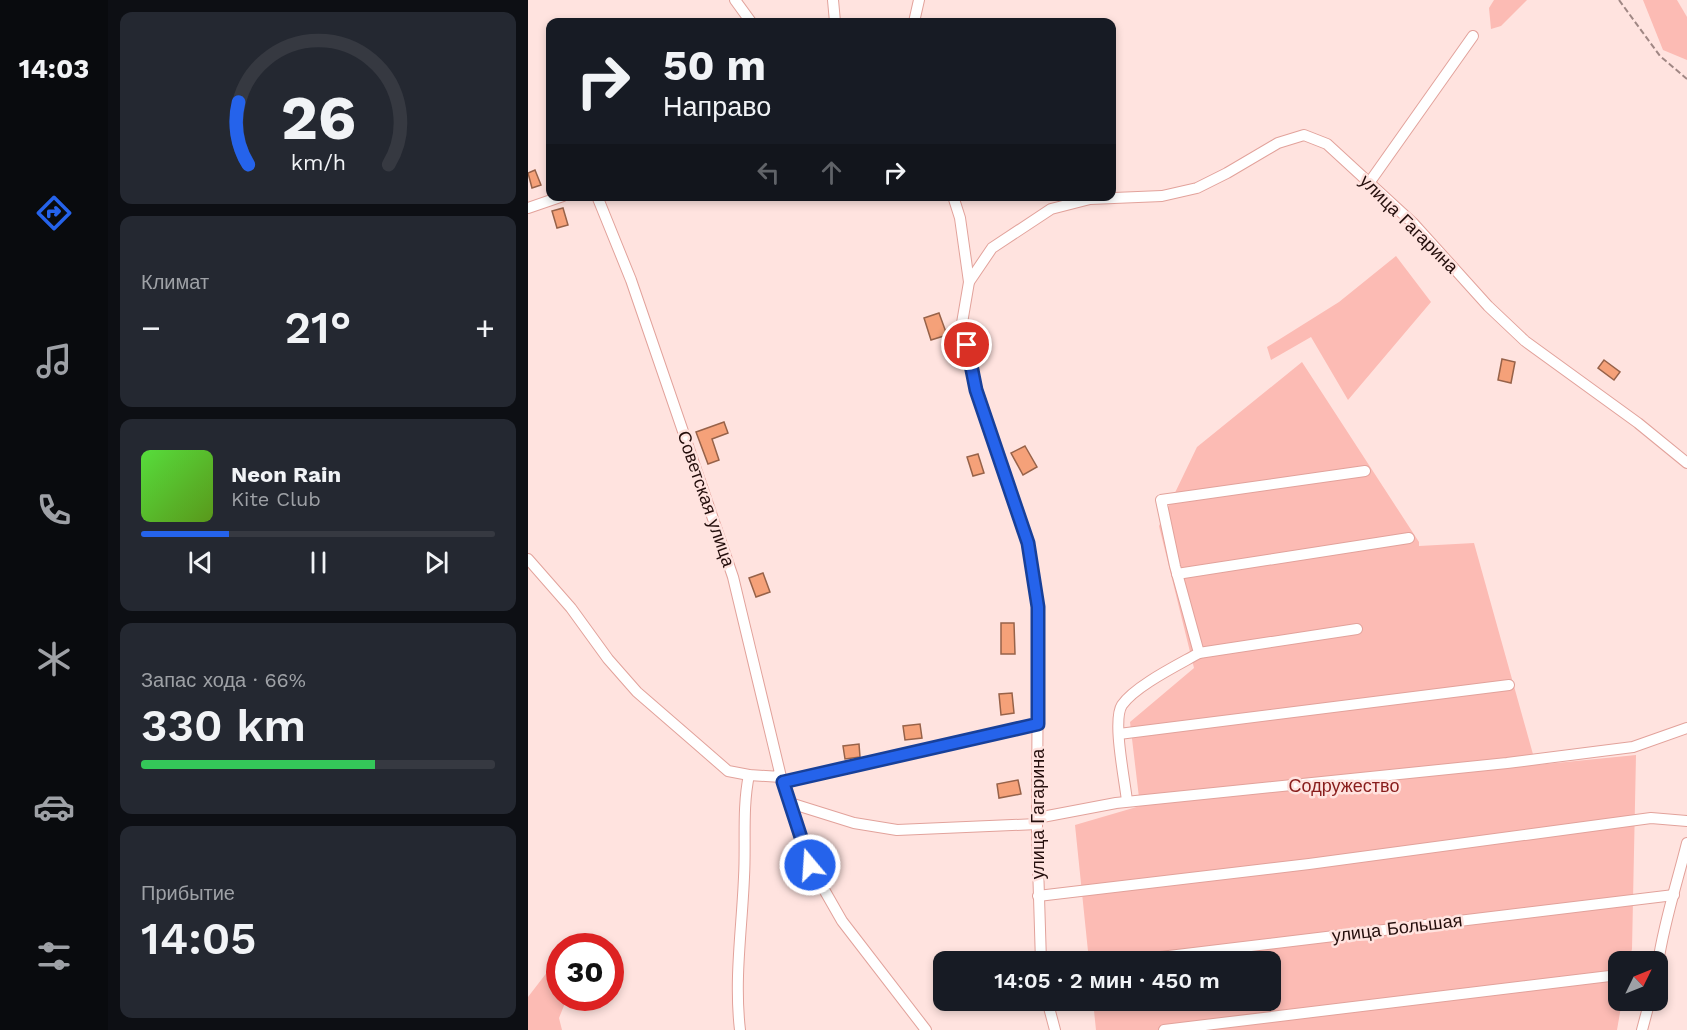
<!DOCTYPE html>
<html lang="ru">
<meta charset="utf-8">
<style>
:root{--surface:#171b24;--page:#242831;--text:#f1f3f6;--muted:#9ea1a6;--line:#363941;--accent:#2563eb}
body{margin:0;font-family:"Work Sans",sans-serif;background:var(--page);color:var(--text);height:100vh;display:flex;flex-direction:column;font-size:22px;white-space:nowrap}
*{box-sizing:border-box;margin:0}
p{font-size:20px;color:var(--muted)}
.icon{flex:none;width:33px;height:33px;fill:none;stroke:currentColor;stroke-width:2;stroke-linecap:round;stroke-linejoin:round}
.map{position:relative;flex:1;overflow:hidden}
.sheet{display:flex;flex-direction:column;gap:12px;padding:12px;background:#0d0f14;width:420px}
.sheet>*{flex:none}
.top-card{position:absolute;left:18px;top:18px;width:570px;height:183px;border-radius:12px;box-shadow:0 3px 9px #0003;background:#171b24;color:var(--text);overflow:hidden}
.needle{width:39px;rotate:47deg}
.tools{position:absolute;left:1080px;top:951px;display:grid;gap:12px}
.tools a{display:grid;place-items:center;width:60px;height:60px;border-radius:12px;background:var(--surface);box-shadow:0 3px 9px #0003;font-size:30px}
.speed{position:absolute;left:18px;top:933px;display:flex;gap:12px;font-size:30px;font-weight:700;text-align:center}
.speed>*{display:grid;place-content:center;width:78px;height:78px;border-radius:50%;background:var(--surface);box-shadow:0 3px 9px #0003;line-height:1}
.speed .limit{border:9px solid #d22;background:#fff;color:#111}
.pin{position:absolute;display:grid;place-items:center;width:51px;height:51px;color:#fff;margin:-26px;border:3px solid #fff;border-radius:50%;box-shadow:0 2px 6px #0007}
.me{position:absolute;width:66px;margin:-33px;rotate:342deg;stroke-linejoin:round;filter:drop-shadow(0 0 4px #0008)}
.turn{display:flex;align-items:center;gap:21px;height:126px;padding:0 18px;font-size:27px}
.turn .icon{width:78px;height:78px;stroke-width:2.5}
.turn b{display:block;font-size:42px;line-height:51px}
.lanes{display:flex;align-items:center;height:57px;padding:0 18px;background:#0003;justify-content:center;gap:30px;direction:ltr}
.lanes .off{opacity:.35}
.big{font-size:45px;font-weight:600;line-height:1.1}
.sheet .card{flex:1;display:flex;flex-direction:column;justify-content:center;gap:9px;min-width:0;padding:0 21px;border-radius:12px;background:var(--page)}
.sheet .dial{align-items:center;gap:0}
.dial svg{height:156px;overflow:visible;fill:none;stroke:var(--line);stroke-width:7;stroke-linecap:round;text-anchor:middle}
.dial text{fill:var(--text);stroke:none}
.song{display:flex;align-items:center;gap:18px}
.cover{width:72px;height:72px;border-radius:9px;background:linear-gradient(135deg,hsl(110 70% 55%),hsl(90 70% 35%))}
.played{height:6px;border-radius:3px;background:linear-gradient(90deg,var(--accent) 25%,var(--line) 25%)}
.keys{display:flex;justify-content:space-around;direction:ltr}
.heat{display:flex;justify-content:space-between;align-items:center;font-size:33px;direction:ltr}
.charge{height:9px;border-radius:4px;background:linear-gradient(90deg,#34c759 66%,var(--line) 0)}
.trip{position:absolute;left:405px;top:951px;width:348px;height:60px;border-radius:12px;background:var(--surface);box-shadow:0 3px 9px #0003;font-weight:600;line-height:60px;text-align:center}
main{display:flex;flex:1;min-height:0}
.menu{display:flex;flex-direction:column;width:108px;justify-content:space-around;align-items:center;background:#090b0e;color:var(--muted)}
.menu .icon{width:42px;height:42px}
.menu .active{color:var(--accent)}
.menu b{font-size:27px;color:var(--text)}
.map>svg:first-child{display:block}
.green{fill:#fcbbb4}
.building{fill:#f5a179;stroke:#976249;stroke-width:1.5}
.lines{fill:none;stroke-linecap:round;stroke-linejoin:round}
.minor-casing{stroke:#e2a29b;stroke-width:12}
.path{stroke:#a08784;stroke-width:2;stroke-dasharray:6 3;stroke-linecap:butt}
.minor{stroke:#fff;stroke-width:10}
.route-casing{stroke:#184099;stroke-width:15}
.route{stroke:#2563eb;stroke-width:10}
.labels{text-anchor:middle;stroke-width:5;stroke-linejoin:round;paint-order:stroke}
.street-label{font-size:18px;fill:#240e0c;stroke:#ffe3df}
.park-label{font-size:18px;fill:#881d1c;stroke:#ffe3df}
</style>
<main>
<nav class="menu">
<b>14:03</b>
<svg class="icon active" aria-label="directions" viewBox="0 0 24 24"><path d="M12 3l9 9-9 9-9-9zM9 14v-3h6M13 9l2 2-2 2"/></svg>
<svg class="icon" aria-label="music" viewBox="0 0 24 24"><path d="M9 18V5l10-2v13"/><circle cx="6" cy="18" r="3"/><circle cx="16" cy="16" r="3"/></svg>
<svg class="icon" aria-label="phone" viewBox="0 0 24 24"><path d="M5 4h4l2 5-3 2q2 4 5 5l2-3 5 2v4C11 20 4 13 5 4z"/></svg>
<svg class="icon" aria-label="climate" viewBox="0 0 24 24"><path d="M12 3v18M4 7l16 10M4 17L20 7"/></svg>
<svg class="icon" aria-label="car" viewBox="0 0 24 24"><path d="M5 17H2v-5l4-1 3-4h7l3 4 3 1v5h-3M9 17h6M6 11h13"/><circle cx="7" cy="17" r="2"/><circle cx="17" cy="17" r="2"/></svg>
<svg class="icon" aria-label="filters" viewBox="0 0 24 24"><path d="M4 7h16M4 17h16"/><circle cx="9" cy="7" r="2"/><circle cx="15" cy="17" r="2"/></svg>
</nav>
<section class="sheet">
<div class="card dial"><svg viewBox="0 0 100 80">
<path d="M14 69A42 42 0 1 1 86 69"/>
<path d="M14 69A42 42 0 0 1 9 37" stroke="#2563eb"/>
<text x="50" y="56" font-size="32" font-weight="700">26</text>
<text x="50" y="72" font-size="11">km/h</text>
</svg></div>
<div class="card"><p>Климат</p>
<div class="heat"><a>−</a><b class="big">21°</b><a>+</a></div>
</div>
<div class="card">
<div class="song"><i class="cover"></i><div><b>Neon Rain</b><p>Kite Club</p></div></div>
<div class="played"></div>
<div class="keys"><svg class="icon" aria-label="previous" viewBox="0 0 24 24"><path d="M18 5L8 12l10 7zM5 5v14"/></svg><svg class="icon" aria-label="pause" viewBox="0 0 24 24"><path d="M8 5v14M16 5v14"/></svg><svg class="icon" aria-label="next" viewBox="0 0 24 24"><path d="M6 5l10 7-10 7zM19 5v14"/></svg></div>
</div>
<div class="card"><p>Запас хода · 66%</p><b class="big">330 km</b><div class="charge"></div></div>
<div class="card"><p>Прибытие</p><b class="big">14:05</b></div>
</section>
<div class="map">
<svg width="1159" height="1030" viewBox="0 0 1159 1030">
<rect width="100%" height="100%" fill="#ffe3df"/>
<!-- green -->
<g class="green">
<path d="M966,0H999L973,26L963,29L961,8Z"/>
<path d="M1115,0H1149L1159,17V60L1135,50Z"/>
<path d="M868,256L903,302L820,400L783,337L743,360L739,347L811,302Z"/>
<path d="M774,362L891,542V546L946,543L1008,765L1108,755L1104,949L1101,961L1090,962V1000L1094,1001L1089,1030H568L565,1001L742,1000V962L561,961L547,825L612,806L602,722L666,668L631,526L669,447Z"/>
<path d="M30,965L31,966L32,998H39L31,1018L34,1030H0V997L20,971Z"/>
</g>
<!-- building -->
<g class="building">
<path d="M7,170L13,185L4,188L0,173Z"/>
<path d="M35,208L40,225L29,228L24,211Z"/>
<path d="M411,313L419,335L403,340L396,318Z"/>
<path d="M974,359L987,362L983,383L970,380Z"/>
<path d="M1076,360L1092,372L1086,380L1070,368Z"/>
<path d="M196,422L200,433L184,439L191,460L180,464L168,432Z"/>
<path d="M497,446L509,467L495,475L483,453Z"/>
<path d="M450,454L456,473L445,476L439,457Z"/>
<path d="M235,573L242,592L228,597L221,578Z"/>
<path d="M473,623H486L487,654H473Z"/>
<path d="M484,693L486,713L473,715L471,694Z"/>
<path d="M392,724L394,738L377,740L375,726Z"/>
<path d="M331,744L332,757L317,759L315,746Z"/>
<path d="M490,780L493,794L471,798L469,784Z"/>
</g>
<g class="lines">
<defs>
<g id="minor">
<path d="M207,0L223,22"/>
<path d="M305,0L307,22"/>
<path d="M386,22L391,0"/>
<path d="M841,183L945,36"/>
<path d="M425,196L432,218L441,282"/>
<path d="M0,208L35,196"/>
<path d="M0,559L43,608L80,659L109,692L169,744L200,771L221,775L253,777L205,577L103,280L69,196"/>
<path d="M649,574L881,538"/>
<path d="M671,653L829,629"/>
<path d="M591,734L981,685"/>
<path d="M253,777L282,865L314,921L398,1030"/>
<path d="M255,782L510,724"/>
<path d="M599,801C597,781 584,720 594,705C607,686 650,665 671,653L647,566L633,500L837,471"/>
<path d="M262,803L326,823L369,830L509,824"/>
<path d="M509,818L588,803L979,763L1105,747L1159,728"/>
<path d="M510,896L781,864L1123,818L1159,821"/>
<path d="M513,962L509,832L510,607L500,543L449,390L434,323L441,282L464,248L523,209L562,199L634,196L669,188L699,173L750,143L776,135L799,144L886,224L960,306L997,341L1110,423L1159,463"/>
<path d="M591,962L1146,895"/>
<path d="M1130,963C1136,922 1149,883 1159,843"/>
<path d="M519,1000L527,1030"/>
<path d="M212,1030C206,979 214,928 216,877C218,844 214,808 221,775"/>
<path d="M636,1030L1090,975"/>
<path d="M1114,1030L1122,1000"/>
</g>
</defs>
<!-- minor casing -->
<use href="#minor" class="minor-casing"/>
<!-- path -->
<path class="path" d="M1091,0L1132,56L1159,79"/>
<!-- minor -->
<use href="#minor" class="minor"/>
</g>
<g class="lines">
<defs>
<path id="route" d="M282,865L255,782L510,724V607L500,543L448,390L439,345"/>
</defs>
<!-- route casing -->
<use href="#route" class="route-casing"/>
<!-- route -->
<use href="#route" class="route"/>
</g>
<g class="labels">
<!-- street labels -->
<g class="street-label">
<text transform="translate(881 224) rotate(45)" y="6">улица Гагарина</text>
<text transform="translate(178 499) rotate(71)" y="6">Советская улица</text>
<text transform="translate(510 814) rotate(-90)" y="6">улица Гагарина</text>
<text transform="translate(869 928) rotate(-7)" y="6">улица Большая</text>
</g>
<!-- park labels -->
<g class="park-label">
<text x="816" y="792">Содружество</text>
</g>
</g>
</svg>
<div class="tools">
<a><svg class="needle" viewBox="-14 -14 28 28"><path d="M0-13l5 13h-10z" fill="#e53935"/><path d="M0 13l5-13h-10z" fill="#9ea1a6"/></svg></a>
</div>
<div class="speed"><div class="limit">30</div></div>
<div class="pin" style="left:439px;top:345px;background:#d93025"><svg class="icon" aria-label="arrive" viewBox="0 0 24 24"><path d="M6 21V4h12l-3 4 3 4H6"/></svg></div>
<svg class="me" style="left:282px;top:865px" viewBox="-20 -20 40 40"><circle r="17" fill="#2563eb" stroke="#fff" stroke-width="3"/><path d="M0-11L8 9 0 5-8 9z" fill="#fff"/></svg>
<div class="trip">14:05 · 2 мин · 450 m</div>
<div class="top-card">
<div class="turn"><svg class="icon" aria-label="right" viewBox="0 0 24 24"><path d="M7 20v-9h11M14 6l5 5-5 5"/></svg><div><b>50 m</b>Направо</div></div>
<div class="lanes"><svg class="icon off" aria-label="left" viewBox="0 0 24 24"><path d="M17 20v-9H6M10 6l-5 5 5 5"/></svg><svg class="icon off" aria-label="ahead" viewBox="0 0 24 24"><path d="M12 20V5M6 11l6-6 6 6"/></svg><svg class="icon" aria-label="right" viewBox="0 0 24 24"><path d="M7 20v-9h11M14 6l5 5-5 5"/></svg></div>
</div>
</div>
</main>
